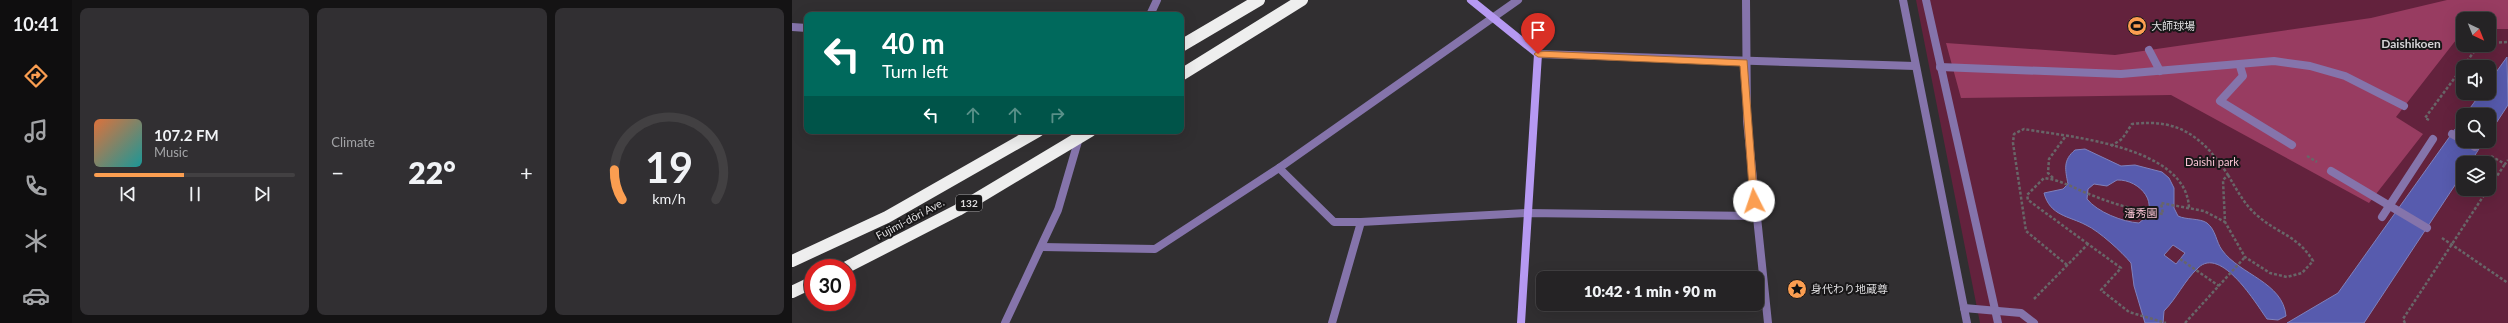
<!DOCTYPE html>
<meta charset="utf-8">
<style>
:root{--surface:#252325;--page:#312f32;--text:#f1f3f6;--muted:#a3a4a7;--line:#424042;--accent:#fb9e51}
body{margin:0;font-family:Lato,"Noto Sans JP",sans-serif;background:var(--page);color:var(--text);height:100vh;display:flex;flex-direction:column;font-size:15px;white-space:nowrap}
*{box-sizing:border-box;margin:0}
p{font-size:13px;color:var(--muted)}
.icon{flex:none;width:22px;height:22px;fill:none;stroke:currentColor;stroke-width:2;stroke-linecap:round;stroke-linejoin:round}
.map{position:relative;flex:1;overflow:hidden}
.panel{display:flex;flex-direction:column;gap:8px;padding:8px;background:#141314;width:720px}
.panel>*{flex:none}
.top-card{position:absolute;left:12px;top:12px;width:380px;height:122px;border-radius:8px;box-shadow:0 4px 16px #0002,0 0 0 1px var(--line);background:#00695c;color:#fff;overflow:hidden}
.needle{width:26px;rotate:137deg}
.tools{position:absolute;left:1664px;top:12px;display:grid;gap:8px}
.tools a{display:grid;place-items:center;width:40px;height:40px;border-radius:8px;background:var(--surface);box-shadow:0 4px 16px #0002,0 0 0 1px var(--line);font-size:20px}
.speed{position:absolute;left:12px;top:259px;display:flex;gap:8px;font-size:20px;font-weight:700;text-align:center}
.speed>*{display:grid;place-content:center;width:52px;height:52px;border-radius:50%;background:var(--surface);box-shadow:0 4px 16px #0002,0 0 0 1px var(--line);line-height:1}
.speed .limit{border:6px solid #d22;background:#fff;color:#111}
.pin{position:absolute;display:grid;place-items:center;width:34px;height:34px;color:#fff;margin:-41px -17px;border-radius:50% 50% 50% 0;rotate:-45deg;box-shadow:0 0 4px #0007}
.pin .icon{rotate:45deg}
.me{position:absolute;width:44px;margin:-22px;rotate:356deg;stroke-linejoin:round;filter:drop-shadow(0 0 3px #0008)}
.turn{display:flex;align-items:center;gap:14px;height:84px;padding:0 12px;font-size:18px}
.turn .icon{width:52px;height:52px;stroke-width:2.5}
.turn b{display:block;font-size:28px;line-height:34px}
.lanes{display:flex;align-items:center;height:38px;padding:0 12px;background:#0003;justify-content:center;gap:20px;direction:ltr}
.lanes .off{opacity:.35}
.big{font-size:30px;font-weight:800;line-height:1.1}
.panel .card{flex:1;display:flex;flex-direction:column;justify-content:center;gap:6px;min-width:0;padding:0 14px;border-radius:8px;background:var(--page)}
.panel .dial{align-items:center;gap:0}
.dial svg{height:104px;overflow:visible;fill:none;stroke:var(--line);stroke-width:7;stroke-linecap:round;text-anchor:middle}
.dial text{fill:var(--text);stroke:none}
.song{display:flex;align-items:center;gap:12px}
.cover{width:48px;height:48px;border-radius:6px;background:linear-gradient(135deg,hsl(20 70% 55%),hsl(180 70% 35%))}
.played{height:4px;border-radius:2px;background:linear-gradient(90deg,var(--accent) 45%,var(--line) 45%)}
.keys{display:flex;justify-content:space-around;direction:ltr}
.heat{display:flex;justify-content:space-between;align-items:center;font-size:22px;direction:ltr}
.panel .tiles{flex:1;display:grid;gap:8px;grid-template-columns:repeat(3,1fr)}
.trip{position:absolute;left:744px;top:271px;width:228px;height:40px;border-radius:8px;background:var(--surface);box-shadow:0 4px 16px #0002,0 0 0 1px var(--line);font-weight:800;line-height:40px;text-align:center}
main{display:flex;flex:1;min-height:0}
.dock{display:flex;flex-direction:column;width:72px;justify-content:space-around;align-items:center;background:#0f0e0f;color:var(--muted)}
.dock .icon{width:28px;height:28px}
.dock .active{color:var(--accent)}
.dock b{font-size:18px;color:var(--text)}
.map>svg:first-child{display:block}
.green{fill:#63223d;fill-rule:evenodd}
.forest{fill:#983c61}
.water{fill:#575bae;stroke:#7f81bc;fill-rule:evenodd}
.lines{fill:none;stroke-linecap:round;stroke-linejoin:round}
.path{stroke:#686668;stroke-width:2.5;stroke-dasharray:3 2;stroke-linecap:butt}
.street{stroke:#8574ab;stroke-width:8}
.secondary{stroke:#b699f2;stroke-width:8}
.highway{stroke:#eee;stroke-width:12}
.route{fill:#fb9e51;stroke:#a36735}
.labels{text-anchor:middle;stroke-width:4;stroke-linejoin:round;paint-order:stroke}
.shield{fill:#181718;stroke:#a1a0a2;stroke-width:1}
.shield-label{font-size:10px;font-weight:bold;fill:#dcdbdd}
.poi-label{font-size:11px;fill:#dcdbdd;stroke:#181718;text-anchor:start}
.park-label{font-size:11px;fill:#f7c2d2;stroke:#181718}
.street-label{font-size:11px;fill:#dcdbdd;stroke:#181718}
.neighbourhood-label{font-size:12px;font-weight:bold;fill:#d5d3d6;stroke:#181718}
</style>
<main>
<nav class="dock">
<b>10:41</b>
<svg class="icon active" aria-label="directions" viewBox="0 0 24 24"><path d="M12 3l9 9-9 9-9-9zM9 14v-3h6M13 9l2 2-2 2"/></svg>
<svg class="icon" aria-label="music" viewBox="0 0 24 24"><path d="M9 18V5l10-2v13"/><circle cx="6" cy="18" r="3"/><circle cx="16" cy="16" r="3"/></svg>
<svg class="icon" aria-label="phone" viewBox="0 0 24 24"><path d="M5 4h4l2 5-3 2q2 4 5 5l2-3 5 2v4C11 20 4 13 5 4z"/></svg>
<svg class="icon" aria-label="climate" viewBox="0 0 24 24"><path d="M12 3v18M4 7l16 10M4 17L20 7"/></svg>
<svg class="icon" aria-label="car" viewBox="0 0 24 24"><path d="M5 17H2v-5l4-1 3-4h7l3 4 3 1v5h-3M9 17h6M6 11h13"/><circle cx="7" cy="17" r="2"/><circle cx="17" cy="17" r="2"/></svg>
</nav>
<section class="panel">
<div class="tiles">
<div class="card">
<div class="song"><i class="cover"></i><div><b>107.2 FM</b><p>Music</p></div></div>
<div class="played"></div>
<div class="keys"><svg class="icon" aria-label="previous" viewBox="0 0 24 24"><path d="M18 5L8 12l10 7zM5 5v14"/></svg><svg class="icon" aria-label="pause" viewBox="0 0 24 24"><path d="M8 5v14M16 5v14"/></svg><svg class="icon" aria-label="next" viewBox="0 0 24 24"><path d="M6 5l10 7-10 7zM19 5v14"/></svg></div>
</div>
<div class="card"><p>Climate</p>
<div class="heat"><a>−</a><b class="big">22°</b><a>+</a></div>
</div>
<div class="card dial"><svg viewBox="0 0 100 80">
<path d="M14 69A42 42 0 1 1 86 69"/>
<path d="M14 69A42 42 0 0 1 8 46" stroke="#fb9e51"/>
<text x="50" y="56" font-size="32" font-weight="700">19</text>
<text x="50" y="72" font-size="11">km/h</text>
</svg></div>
</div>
</section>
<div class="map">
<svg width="1716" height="323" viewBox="0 0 1716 323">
<rect width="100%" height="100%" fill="#312f31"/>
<!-- green -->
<path class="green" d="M1124,0H1716V323H1188ZM1671,19H1697V45H1671ZM1671,67H1697V93H1671ZM1671,115H1697V141H1671ZM1671,163H1697V189H1671Z"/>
<!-- forest -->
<path class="forest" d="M1655,0H1716V29H1697V19H1671V31L1604,117L1631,134L1577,203L1379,95L1169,98L1154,43L1323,55L1579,18Z"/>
<!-- water -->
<g class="water">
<path d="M1715,57L1716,105L1697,134V115H1673L1689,93H1697V82Z"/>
<path d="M1671,118V141H1692L1678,163H1671V173L1572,323H1495L1546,293Z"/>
<path d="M1293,149L1329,166L1343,165L1370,172L1377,178L1382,188V208L1386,216C1394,220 1408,218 1415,223C1424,230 1424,242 1430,250C1448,275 1491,282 1494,316L1486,320L1475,319C1465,305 1429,245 1406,268C1392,281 1385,298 1372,311L1371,323H1353L1342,286L1339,263C1330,252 1307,231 1294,225C1277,216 1258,216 1252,193L1271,189L1276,184C1273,169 1271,160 1283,150ZM1325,180C1348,179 1371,206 1347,223C1331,222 1305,212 1295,199L1296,189L1302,184L1315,186ZM1381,245L1393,253L1384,264L1372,255Z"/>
</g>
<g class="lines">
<!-- path -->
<g class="path">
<path d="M1697,43L1716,42"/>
<path d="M1637,120L1633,118L1687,45"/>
<path d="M1319,146L1330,139L1340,124C1387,118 1411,137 1436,175"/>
<path d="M1515,156L1525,162"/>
<path d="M1699,156L1713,164L1716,160"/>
<path d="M1436,175C1445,190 1453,206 1467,217C1487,234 1506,236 1521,261L1510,273L1495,277L1478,273L1453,257L1433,222L1431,180Z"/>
<path d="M1261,178L1256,173L1257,159L1273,137"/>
<path d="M1697,188L1713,164"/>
<path d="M1650,238L1716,283"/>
<path d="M1296,244L1236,200L1235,195L1252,178C1270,180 1285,190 1302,196C1324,205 1347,211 1371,214L1369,203L1412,211L1433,222"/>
<path d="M1388,259L1427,286"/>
<path d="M1275,265L1234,231L1221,143L1222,134L1232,129C1278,137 1396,146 1397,209"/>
<path d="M1242,299L1296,244L1329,268L1309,290L1337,312L1374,323"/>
<path d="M1393,323L1453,257"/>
<path d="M1613,323L1611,319L1696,189"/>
</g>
<!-- street -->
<g class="street">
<path d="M954,0L955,121L976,323"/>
<path d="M1111,0L1175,323"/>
<path d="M1134,0L1206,323"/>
<path d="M358,15L365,0"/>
<path d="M0,27L15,28"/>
<path d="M1357,50L1368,71"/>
<path d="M746,54L1123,66"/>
<path d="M1448,66L1451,76L1428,101L1500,145"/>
<path d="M1148,67L1329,74L1482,61L1518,66L1553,76L1612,106"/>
<path d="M1660,134L1671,140"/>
<path d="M1673,141L1683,147"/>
<path d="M487,168L542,222H569L540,323"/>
<path d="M1539,171L1635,228"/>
<path d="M1590,217L1641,139"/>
<path d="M569,222L735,213L963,216"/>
<path d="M250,247L363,249L487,168L726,0"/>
<path d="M1172,308L1229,313L1242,323"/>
<path d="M213,323L266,210L287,138"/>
</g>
<!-- secondary -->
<path class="secondary" d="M679,0L746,54L729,323"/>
<!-- highway -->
<g class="highway">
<path d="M389,46L467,0"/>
<path d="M389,75L510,0"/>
<path d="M0,261L95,217L246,131"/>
<path d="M53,268L166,210L298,131"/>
<path d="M0,292L21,282"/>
</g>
</g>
<!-- route -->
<path class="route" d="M746,51L955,60L966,204H959L958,201L948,66L746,57L742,54Z"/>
<!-- icons -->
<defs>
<symbol id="stadium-disc" viewBox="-11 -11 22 22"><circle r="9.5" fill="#fb9e51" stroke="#181718"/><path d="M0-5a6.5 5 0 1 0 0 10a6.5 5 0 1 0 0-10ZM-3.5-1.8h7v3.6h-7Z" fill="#111"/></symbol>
<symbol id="sight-disc" viewBox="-11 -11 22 22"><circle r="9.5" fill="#fb9e51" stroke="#181718"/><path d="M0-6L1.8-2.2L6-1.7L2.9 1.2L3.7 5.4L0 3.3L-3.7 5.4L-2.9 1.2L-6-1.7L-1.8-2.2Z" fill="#111"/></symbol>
</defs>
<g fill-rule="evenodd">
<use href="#stadium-disc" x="1334" y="15" width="22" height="22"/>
<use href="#sight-disc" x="994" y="278" width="22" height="22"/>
</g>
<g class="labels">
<!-- shield labels -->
<rect class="shield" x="164" y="195" width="26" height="16" rx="3"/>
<g class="shield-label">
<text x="177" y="207">132</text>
</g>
<!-- poi labels -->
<g class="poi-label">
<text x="1359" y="30">大師球場</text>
<text x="1019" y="293">身代わり地蔵尊</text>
</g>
<!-- park labels -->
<g class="park-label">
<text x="1420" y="166">Daishi park</text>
<text x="1349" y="217">瀋秀園</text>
</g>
<!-- street labels -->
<g class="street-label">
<text transform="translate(118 219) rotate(-28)" y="4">Fujimi-dōri Ave.</text>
</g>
<!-- neighbourhood labels -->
<g class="neighbourhood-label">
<text x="1619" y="48">Daishikoen</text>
</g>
</g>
</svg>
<div class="tools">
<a><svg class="needle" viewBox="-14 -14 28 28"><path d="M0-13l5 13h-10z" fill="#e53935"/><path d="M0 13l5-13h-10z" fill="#a3a4a7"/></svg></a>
<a><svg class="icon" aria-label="sound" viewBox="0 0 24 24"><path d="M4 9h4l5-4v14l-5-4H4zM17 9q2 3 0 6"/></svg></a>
<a><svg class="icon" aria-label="search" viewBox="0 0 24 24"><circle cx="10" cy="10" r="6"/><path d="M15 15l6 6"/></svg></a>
<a><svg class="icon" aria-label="layers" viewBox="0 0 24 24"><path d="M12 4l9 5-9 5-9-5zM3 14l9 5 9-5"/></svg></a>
</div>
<div class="speed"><div class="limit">30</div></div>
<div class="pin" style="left:746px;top:54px;background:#d93025"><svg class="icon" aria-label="arrive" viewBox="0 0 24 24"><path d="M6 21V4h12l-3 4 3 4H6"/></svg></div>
<svg class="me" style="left:962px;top:201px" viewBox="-20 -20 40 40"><circle r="19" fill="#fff"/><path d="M0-13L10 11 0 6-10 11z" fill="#fb9e51"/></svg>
<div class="trip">10:42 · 1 min · 90 m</div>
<div class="top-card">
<div class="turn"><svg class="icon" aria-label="left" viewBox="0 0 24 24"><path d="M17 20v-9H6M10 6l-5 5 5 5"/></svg><div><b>40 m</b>Turn left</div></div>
<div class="lanes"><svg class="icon" aria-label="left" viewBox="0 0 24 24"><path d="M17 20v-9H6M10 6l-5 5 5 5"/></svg><svg class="icon off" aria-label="ahead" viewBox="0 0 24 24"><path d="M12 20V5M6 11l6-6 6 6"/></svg><svg class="icon off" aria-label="ahead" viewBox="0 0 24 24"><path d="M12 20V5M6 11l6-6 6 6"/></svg><svg class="icon off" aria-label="right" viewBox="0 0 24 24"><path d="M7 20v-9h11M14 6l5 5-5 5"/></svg></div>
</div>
</div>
</main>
